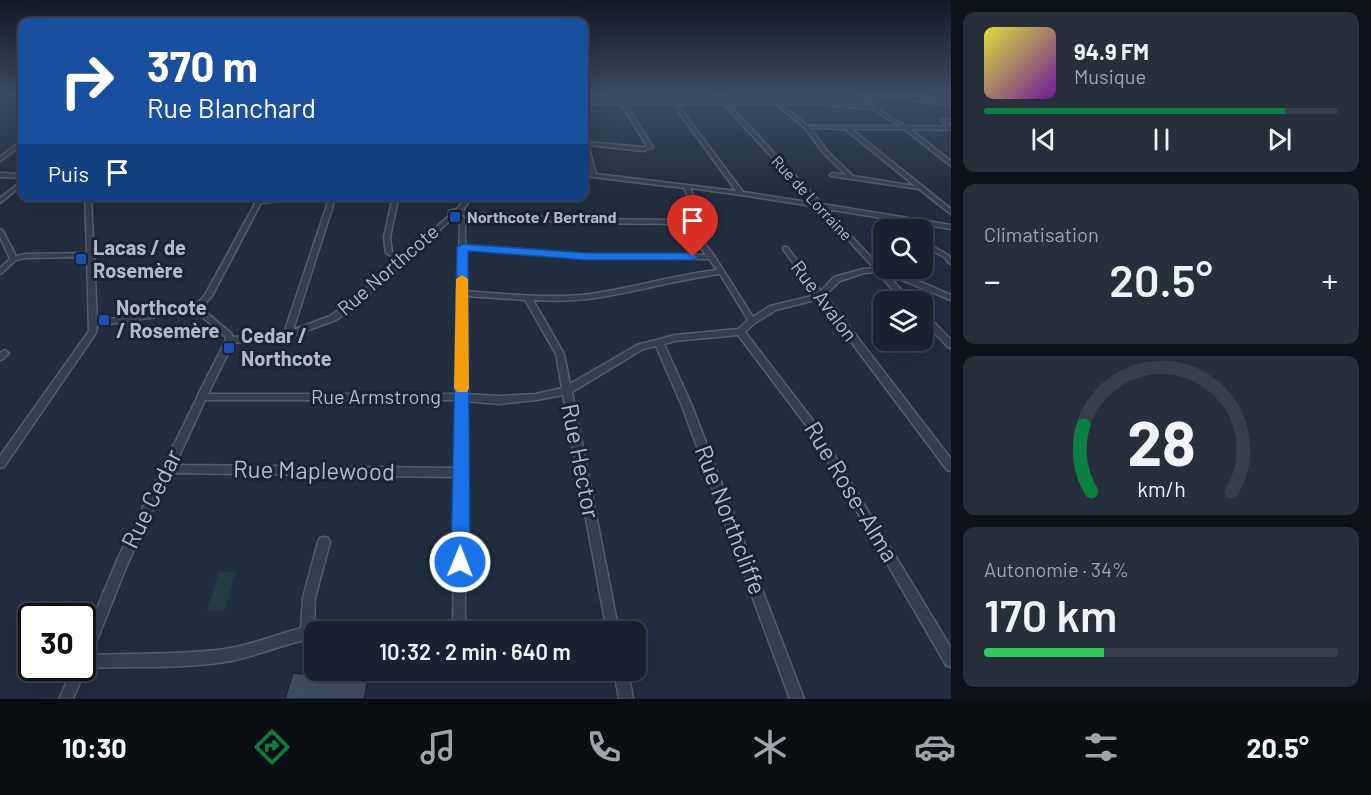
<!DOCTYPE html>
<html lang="fr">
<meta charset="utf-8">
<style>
:root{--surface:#1a222f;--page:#272f3b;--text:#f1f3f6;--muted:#9fa4aa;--line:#383f4b;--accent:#0b8043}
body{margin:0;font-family:Barlow,sans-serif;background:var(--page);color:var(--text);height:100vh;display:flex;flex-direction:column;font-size:22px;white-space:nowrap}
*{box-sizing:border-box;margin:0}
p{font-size:20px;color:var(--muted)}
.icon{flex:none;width:33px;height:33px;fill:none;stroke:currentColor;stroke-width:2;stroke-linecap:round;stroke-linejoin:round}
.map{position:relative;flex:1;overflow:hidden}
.drawer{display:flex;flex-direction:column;gap:12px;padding:12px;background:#0e131a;width:420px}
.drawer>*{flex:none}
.top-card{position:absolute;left:18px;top:18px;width:570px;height:183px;border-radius:12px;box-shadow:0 6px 24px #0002,0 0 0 2px var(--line);background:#1a4fa0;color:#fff;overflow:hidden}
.tools{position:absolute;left:873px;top:219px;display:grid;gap:12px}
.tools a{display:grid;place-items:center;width:60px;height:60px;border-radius:12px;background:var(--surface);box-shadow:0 6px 24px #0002,0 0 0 2px var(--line);font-size:30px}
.speed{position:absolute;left:18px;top:603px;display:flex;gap:12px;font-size:30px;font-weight:700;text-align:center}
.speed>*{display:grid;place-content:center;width:78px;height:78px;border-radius:50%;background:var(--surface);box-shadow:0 6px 24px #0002,0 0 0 2px var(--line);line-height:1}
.speed .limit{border:3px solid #111;border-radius:9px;background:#fff;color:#111}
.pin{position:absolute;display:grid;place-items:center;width:51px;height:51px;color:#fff;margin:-62px -26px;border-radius:50% 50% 50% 0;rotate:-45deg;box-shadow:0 0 6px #0007}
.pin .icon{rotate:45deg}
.me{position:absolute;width:66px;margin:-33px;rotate:1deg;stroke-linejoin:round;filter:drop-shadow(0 0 4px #0008)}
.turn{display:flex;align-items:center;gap:21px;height:126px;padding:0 30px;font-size:27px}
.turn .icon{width:78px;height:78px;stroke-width:2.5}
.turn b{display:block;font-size:42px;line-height:51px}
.then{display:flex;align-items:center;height:57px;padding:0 30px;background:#0003;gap:12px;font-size:22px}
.big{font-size:45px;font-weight:600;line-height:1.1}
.drawer .card{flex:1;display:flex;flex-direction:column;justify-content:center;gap:9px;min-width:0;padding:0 21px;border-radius:12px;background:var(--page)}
.drawer .dial{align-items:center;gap:0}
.dial svg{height:156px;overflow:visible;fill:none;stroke:var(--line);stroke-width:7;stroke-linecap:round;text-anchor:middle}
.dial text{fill:var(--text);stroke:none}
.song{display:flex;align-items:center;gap:18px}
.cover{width:72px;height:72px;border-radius:9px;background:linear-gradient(135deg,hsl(60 70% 55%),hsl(280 70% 35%))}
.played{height:6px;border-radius:3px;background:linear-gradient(90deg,var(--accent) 85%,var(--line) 85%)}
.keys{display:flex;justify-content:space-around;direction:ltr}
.heat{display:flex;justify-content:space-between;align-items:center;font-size:33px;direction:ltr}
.charge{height:9px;border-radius:4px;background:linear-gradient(90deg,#34c759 34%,var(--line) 0)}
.trip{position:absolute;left:304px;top:621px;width:342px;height:60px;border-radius:12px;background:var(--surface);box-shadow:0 6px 24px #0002,0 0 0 2px var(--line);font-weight:600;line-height:60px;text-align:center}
.tabs{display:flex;height:96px;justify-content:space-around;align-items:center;background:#0a0e13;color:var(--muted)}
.tabs .icon{width:42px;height:42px}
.tabs .active{color:var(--accent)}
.tabs b{font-size:27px;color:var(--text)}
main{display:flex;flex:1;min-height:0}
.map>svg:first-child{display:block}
.green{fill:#243c40}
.building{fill:#414d61;stroke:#1d2636;stroke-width:1.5}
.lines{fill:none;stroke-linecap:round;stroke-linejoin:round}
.minor-casing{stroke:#545d6d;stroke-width:3}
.tertiary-casing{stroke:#545d6d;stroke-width:4}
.minor{fill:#363f4f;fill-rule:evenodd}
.tertiary{fill:#363f4f;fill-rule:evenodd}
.route{fill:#1a73e8;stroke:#114b97;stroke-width:1.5}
.slow{fill:#f59e0b}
.transit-dot{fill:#1a4fb4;stroke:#1b2434;stroke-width:2}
.labels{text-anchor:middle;stroke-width:6;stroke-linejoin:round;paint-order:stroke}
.far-street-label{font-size:16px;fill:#b2baca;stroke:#1b2434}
.far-poi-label{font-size:16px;font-weight:bold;fill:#b2baca;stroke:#1b2434;text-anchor:start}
.poi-label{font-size:20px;font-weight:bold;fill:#b2baca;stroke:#1b2434;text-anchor:start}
.street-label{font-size:20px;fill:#b2baca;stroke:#1b2434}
.near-street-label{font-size:24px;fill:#b2baca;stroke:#1b2434}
</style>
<main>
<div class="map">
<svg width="951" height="699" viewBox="0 0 951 699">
<rect width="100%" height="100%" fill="#222d3f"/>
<!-- green -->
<path class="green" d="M236,571L225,610L207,611L219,572Z"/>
<!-- building -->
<path class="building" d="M347,670H370L364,699H285L293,673L346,678Z"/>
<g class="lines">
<defs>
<g id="minor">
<path d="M16,94H20L22,98V102H20Z"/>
<path d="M714,94H719L726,102H815L869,106L862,94H866L874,107L906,126L946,127L941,120L943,119L951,120V122H947L951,126V130L910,129L951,161V166L904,129H851L951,209V214L919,189L831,176L830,175L833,173L846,175L824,154L805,128L776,104H728L822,204L951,225V229L826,209L882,269L895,271L951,295V300L887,274L912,302H904L877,272L864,273L840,281L825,295L951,459V471L947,470L819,299L776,310L755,323L745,332L815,423L951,648V667L946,665L809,429L738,335L675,341L664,344L692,406L804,699H790L682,406L656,346L643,349L572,392L619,632H315V638C284,643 256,657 225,662C180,669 133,666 86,668L73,699H59L73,668H82V644L118,558L197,398V397L226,340L225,336L195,311L97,326L96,333L4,467L0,468V456L89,331L87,257L25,258L16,260L2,273L0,274V268L10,259L0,237V229L3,231L16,256L25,254L87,253L85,196H91L97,321L195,306L205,295L257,200L294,196H326L261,203L212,296L201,308L231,333L233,337L284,333L330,196H336L293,330L330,316L350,302L398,260L386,253L384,237L393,196H399L390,237L392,252L402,257L449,216V211L457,209L467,196H473L463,210L467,212L577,219L682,220L689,199L684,188L584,176V172L591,173L584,146V138H586L587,142L643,147L647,146L621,104H584V102H721ZM625,104H673L736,191L596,174L588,145L643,151L653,147ZM677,104H723L814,203L743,192ZM781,104H815L871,109L900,126H808ZM810,128L845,129L915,186L853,176L828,152ZM690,188L741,195L818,207L874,268L863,269L834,277L821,291L787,247H783V249L816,295L770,306L753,317L715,257L688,222L695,199ZM458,212L466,216L577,223L683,224L706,255L587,254L465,245V218L462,216L460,217L456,394H208L233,343L287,338L336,320L356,306L454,217V213ZM465,249L587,258L709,259L717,270C674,275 633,288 590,294C548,299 507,294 465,291ZM720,274L748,320L738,329L675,335L637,345L570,384L564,354L533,300C551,301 570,301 588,299C632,293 675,280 720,274ZM465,296L525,300L556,354L562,388L536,394L499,396L465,394ZM563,395L605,621H465V476L467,473L465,470V401L499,404L536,400ZM205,400H456L455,468L175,465ZM170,473L455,477L453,621L398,622L326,626L322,628L320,630L319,628L314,626L315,598L330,542L328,538L324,537L320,538L318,542L303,598L301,628C275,635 251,645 225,649C181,655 136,653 91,655L127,565Z"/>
<path d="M20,142H22V145L0,161V157Z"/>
<path d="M0,173L22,174V178L0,177Z"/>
<path d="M22,181V185L0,203V198Z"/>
<path d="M922,240L948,255L951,258V264L949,263L944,257L922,245Z"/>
<path d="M922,313H925L951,340V348L948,347L922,320Z"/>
<path d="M5,350L9,353L3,359L0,360V353Z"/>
<path d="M614,670H628L633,699H619Z"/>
</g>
<path id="tertiary" d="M878,94H894L951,102V106Z"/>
</defs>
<!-- minor casing -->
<use href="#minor" class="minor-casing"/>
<!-- tertiary casing -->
<use href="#tertiary" class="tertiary-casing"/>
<!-- minor -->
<use href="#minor" class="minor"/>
<!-- tertiary -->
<use href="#tertiary" class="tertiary"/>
</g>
<!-- sky -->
<linearGradient id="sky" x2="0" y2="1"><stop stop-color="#131923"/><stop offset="0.49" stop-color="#3e4c63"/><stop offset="1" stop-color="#3e4c63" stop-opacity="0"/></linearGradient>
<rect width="951" height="192" fill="url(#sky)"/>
<!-- route -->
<path class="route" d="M463,244L587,253H693L699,257L693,260H587L468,251L470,562L467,569L460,571L453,569L451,562L457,247Z"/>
<!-- slow -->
<path class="slow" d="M462,275L468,279L469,388L467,392H457L454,388L456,279Z"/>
<!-- markers -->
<g class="transit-dot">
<rect x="449" y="211" width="12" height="12" rx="3"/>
<rect x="75" y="253" width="12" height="12" rx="3"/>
<rect x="98" y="314" width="12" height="12" rx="3"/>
<rect x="223" y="342" width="12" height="12" rx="3"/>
</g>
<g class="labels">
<!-- far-street labels -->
<g class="far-street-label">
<text transform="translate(812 198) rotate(47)" y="6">Rue de Lorraine</text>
</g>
<!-- far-poi labels -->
<g class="far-poi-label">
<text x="467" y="223">Northcote / Bertrand</text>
</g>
<!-- poi labels -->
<g class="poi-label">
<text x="93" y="255">Lacas / de<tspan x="93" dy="23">Rosemère</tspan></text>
<text x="116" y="315">Northcote<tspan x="116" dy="23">/ Rosemère</tspan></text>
<text x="241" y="343">Cedar /<tspan x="241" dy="23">Northcote</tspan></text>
</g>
<!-- street labels -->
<g class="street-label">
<text transform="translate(388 270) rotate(-41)" y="7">Rue Northcote</text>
<text transform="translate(824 301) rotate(53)" y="7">Rue Avalon</text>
<text x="376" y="404">Rue Armstrong</text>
</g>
<!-- near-street labels -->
<g class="near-street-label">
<text transform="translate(580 461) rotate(79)" y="8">Rue Hector</text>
<text transform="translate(314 471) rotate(1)" y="8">Rue Maplewood</text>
<text transform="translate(851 492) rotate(59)" y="8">Rue Rose-Alma</text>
<text transform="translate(152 499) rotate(-64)" y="8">Rue Cedar</text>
<text transform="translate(730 520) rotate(69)" y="8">Rue Northcliffe</text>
</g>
</g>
</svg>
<div class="tools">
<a><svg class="icon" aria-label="search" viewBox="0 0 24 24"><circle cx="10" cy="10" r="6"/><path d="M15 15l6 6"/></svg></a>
<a><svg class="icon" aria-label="layers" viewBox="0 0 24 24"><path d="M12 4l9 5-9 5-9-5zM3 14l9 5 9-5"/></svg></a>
</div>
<div class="speed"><div class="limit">30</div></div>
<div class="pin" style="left:693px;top:257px;background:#d93025"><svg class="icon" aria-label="arrive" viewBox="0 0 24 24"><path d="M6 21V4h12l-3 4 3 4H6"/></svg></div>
<svg class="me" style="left:460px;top:562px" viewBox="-20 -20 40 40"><circle r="17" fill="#1a73e8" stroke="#fff" stroke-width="3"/><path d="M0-11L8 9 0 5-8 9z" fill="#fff"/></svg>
<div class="trip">10:32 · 2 min · 640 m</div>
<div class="top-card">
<div class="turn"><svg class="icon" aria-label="right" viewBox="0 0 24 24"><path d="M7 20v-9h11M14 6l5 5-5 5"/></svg><div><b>370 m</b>Rue Blanchard</div></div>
<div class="then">Puis<svg class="icon" aria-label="arrive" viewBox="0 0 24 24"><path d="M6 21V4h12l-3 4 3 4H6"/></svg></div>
</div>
</div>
<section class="drawer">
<div class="card">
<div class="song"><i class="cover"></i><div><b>94.9 FM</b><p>Musique</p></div></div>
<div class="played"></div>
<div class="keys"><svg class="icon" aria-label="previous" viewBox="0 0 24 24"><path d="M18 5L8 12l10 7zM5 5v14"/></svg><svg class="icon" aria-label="pause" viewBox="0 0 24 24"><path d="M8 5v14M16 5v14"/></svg><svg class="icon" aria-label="next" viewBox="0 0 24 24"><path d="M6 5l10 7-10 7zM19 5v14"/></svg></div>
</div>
<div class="card"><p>Climatisation</p>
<div class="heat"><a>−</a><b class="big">20.5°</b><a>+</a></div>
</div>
<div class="card dial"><svg viewBox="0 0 100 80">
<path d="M14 69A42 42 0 1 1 86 69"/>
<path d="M14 69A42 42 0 0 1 10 35" stroke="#0b8043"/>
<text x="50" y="56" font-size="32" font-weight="700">28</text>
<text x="50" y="72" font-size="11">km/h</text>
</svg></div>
<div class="card"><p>Autonomie · 34%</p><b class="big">170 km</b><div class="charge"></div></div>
</section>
</main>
<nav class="tabs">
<b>10:30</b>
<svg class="icon active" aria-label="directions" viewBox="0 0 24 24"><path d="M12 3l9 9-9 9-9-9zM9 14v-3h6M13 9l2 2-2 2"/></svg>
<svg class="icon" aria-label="music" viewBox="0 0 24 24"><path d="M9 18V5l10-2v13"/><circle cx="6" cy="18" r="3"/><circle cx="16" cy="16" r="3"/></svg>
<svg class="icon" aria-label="phone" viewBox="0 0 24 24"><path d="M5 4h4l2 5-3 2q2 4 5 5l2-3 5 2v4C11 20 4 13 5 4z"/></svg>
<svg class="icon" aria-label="climate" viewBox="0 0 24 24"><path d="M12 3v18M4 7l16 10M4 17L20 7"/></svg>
<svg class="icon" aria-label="car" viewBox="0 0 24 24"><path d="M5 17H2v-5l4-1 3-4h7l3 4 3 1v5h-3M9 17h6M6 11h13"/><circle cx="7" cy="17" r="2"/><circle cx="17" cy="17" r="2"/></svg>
<svg class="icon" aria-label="filters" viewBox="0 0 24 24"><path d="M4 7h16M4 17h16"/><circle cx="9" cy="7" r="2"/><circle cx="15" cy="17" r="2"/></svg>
<b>20.5°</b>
</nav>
